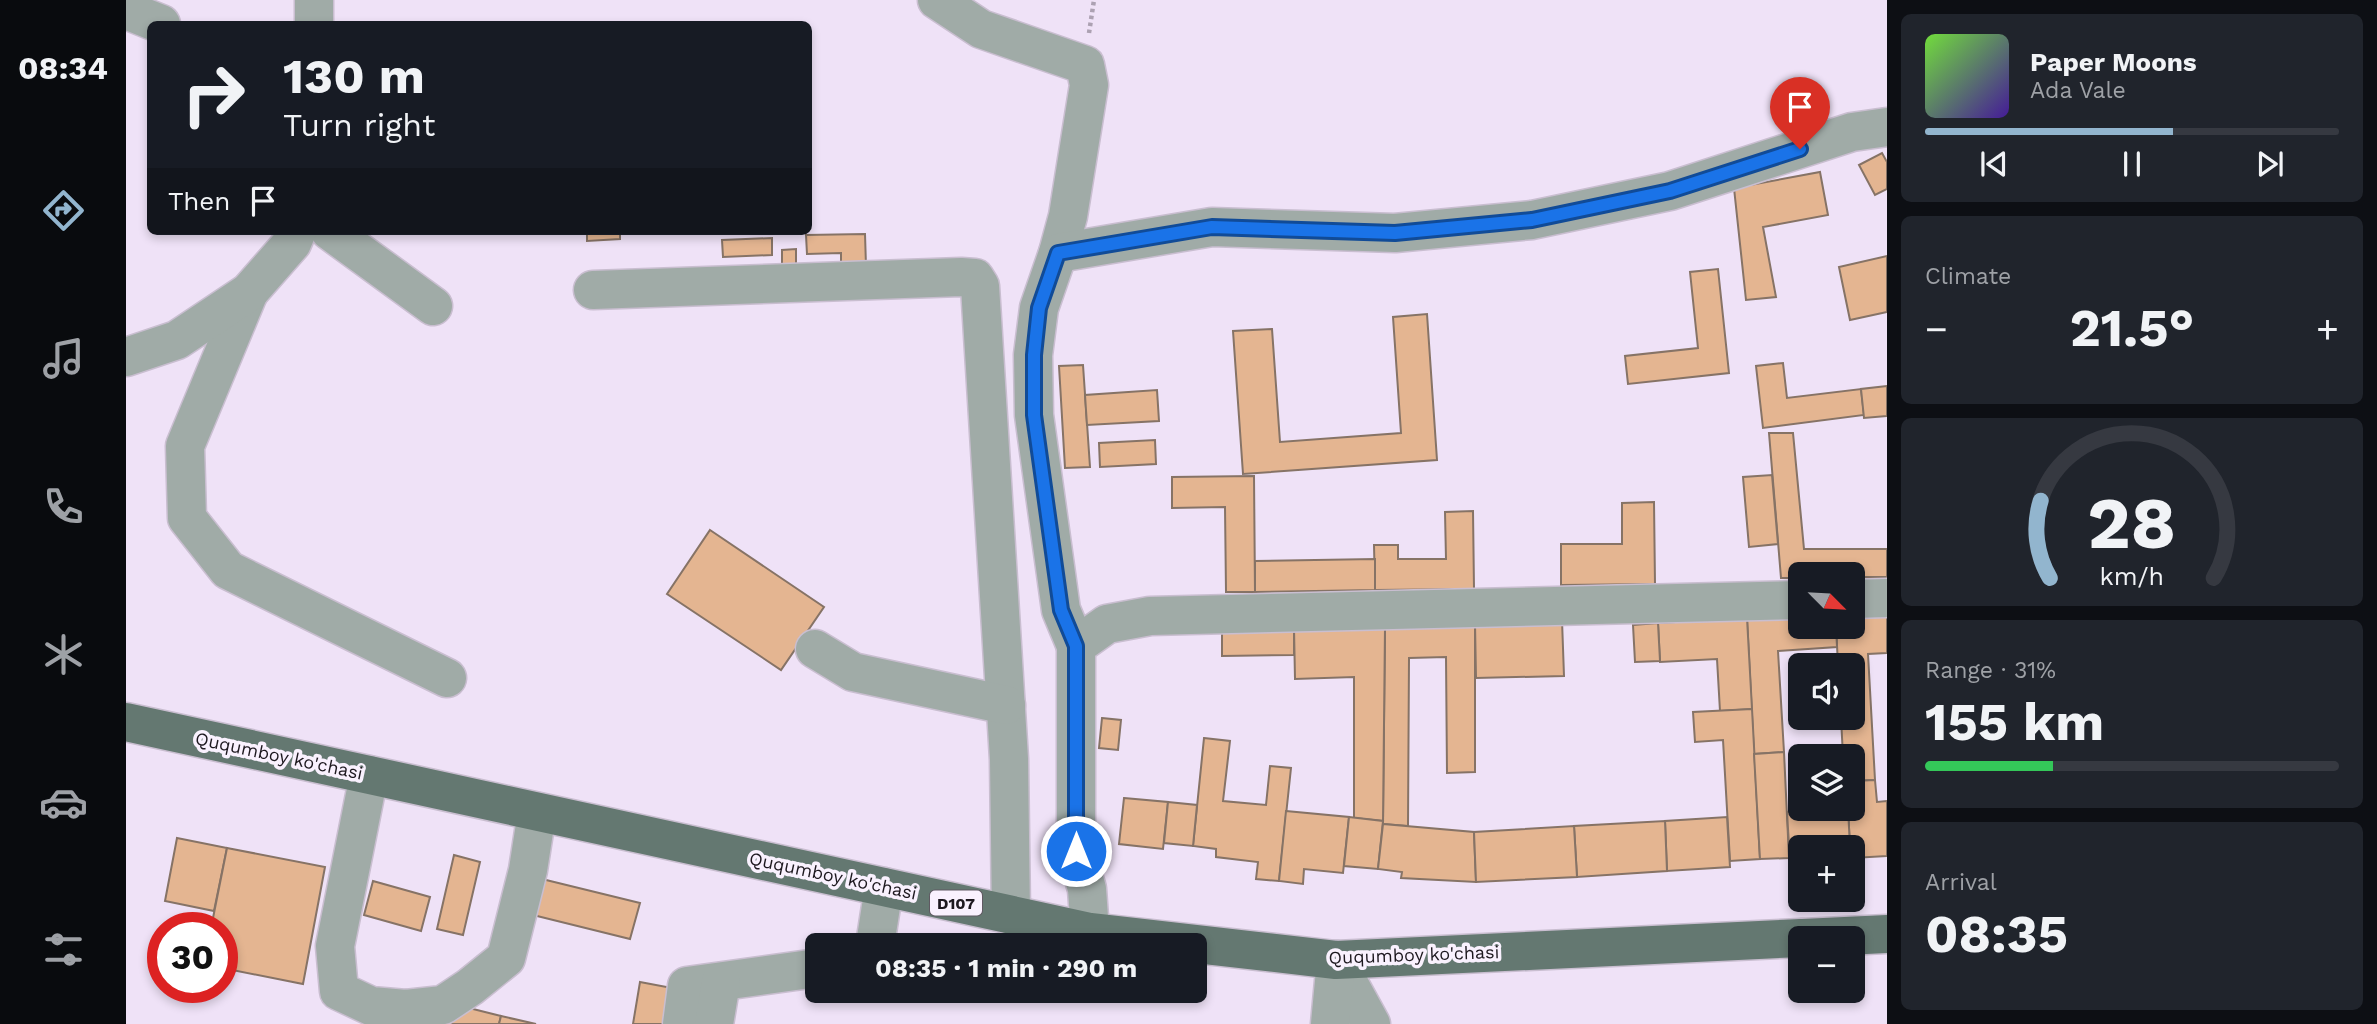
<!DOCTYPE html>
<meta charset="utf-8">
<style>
:root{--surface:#171b24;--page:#20242c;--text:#f1f3f6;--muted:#9ea1a6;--line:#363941;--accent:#92b5ce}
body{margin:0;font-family:"Work Sans",sans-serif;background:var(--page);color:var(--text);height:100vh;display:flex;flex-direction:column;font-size:26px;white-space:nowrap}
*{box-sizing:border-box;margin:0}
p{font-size:23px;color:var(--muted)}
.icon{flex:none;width:38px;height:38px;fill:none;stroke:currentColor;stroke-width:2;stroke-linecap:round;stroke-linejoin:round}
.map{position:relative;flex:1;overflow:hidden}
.sheet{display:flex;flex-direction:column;gap:14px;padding:14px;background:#0d0f14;width:490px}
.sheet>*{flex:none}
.guide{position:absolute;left:21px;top:21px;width:665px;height:214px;border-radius:10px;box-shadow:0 4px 10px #0003;background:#171b24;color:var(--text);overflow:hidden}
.needle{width:46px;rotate:114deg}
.buttons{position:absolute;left:1662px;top:562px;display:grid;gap:14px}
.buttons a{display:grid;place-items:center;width:77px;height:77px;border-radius:10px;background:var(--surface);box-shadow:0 4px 10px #0003;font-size:35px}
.speed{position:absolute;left:21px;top:912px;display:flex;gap:14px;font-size:35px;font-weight:700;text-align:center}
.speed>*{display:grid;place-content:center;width:91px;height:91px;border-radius:50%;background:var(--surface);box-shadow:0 4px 10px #0003;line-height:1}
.speed .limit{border:10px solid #d22;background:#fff;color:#111}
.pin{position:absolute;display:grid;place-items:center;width:60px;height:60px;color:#fff;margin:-72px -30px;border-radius:50% 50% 50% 0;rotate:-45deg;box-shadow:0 0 7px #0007}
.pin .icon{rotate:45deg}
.me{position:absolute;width:77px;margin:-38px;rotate:0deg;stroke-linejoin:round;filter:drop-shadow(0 0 5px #0008)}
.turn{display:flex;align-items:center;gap:24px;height:147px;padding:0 21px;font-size:32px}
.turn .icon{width:91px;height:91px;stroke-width:2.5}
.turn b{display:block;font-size:49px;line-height:60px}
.then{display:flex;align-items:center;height:66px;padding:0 21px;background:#0003;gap:14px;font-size:26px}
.big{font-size:52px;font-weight:700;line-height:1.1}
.sheet .widget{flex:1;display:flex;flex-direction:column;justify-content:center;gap:10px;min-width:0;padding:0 24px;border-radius:10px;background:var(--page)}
.sheet .dial{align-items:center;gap:0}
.dial svg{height:182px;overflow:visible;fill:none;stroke:var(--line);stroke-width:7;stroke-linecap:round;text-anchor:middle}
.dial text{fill:var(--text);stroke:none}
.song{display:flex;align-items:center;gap:21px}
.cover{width:84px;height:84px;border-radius:10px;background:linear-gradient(135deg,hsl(100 70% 55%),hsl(260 70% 35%))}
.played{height:7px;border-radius:4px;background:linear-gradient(90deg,var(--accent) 60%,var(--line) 60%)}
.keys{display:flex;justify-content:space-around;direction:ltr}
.heat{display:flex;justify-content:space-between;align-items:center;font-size:38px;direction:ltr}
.charge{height:10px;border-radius:5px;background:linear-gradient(90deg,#34c759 31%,var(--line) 0)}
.trip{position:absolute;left:679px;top:933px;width:402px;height:70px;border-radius:10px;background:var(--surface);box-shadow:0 4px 10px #0003;font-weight:700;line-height:70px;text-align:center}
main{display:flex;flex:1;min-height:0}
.dock{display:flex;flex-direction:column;width:126px;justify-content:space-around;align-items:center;background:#090b0e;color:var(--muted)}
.dock .icon{width:49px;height:49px}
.dock .active{color:var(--accent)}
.dock b{font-size:32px;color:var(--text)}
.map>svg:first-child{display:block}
.building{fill:#e4b591;stroke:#867366;stroke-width:2}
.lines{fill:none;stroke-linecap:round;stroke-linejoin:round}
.minor-casing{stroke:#c9bed0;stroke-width:41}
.major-casing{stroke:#c9bed0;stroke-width:41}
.path{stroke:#aca1b2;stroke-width:4.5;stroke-dasharray:3.5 3.5;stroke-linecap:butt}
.minor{stroke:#a0aba7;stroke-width:38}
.major{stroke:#647871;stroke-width:38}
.route-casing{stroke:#114b97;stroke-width:18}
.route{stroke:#1a73e8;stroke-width:12}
.labels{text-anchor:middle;stroke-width:7;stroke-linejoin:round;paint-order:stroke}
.shield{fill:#f9f1fe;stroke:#5f5962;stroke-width:2}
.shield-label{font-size:16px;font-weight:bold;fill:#1d181f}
.street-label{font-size:18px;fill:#1d181f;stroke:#f9f1fe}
</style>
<main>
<nav class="dock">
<b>08:34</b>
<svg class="icon active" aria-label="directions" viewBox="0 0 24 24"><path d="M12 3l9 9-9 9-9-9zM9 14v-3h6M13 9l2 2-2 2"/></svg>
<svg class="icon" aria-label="music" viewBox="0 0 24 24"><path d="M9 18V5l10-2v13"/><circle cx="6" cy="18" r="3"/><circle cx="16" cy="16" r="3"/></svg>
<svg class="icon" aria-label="phone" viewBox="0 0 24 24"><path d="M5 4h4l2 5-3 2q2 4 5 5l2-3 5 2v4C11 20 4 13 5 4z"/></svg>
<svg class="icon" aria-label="climate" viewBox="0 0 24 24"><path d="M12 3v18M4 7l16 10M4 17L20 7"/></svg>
<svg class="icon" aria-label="car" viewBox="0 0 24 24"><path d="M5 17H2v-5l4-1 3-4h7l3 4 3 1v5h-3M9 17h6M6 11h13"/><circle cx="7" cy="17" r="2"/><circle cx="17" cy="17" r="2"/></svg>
<svg class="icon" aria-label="filters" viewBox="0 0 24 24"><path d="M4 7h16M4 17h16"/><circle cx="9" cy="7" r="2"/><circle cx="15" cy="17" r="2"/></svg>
</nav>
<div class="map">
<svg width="1761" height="1024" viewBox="0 0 1761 1024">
<rect width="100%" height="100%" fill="#efe2f7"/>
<!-- building -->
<g class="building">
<path d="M1756,153L1761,162V189L1749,195L1733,165Z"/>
<path d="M1694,172L1702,215L1637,227L1650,297L1620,300L1608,188Z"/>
<path d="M461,231H494V239L461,241Z"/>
<path d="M739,234L740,266L715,267V253L681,254L680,235Z"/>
<path d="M646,238V255L597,257L596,240Z"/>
<path d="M670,249V268L656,269V250Z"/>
<path d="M1761,256V312L1724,320L1713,267Z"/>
<path d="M1592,269L1603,373L1502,384L1499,356L1572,348L1564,272Z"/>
<path d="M1301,314L1311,460L1117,474L1107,331L1146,329L1154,442L1275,433L1267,317Z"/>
<path d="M1657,363L1661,398L1735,389L1738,415L1637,428L1630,366Z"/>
<path d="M957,365L964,467L939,468L933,366Z"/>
<path d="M1761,386V416L1738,418L1735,389Z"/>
<path d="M1031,390L1033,421L961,425L959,395Z"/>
<path d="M1643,433H1667L1678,549H1761V577H1727V574H1675V578H1655Z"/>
<path d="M1029,440L1030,464L974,467L973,443Z"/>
<path d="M1646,475L1652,544L1623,547L1617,477Z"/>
<path d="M1128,476L1129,592H1100L1099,507L1046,508V477Z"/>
<path d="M1528,502L1529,584L1435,585V544H1496V503Z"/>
<path d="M1347,511L1348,589L1249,590L1248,545H1272V559H1320L1319,512Z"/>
<path d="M584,530L698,607L655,670L541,594Z"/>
<path d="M1249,559V590L1129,592V561Z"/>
<path d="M1761,610V653L1742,654L1749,780L1727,781V756H1717L1715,718H1727V665H1712L1710,626H1727V612Z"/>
<path d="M1675,615V626H1710L1711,647L1652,651L1658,752L1628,754L1621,618Z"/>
<path d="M1621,618L1626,709L1594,711L1591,659L1534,662L1532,623Z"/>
<path d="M1436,620L1438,676L1350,678L1349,623Z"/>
<path d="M1349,623V772L1321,773L1320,657L1283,658L1282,826L1257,824L1259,627Z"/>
<path d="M1532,623L1534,661L1509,662L1507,625Z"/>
<path d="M1259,627L1257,821L1228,818V677L1169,679L1168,628Z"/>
<path d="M1168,628V655L1096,656V629Z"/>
<path d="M1626,709L1634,859L1604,861L1597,740L1569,742L1567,712Z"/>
<path d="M976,718L995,720L992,750L973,748Z"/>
<path d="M1078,738L1104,741L1097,801L1140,805L1144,766L1165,768L1153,881L1130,879L1132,862L1090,857V849L1067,846Z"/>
<path d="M1658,752L1663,858L1634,859L1628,754Z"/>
<path d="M1749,780L1751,802L1761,801V856L1727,858V847H1724L1722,808H1727V781Z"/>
<path d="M998,798L1042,802L1037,849L993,844Z"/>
<path d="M1042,802L1071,805L1067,846L1038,843Z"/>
<path d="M1722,808L1724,847H1675V861L1664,862L1661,812Z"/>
<path d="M1160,811L1223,817L1217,873L1178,869L1177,884L1153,881Z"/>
<path d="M1223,817L1257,821L1252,869L1218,866Z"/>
<path d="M1601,817L1604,867L1541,871L1539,821Z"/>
<path d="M1539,821L1541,871L1451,877L1448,826Z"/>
<path d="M1257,824L1348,832L1350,882L1275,878L1276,872L1252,869Z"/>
<path d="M1448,826L1451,877L1350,882L1348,832Z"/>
<path d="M51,838L101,848L88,911L39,901Z"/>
<path d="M101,848L199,867L177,984L96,968V928H85Z"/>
<path d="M328,855L354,862L337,935L311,929Z"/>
<path d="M416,879L514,903L504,939L407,915Z"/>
<path d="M247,881L304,897L295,931L238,915Z"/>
<path d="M514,982L546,988L540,1024H507Z"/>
<path d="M327,1004L375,1016L373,1024H322Z"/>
<path d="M375,1016L410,1024H373Z"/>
</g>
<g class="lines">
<defs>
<g id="minor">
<path d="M188,0V24"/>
<path d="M811,0L855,29L959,65L963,85L942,216L932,253L913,308L907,355L908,415L935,610L950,646"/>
<path d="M0,10L35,24"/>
<path d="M204,231L307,306"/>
<path d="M932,253L1086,227L1269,233L1406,220L1544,191L1726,132L1761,127"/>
<path d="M467,290L835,277L849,278L854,286L883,759L885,915"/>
<path d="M123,292L59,446L61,518L102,570L321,678"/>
<path d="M0,357L51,340L123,292L166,243L171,231"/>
<path d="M1727,599L1761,598"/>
<path d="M689,649L727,672L880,705"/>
<path d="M243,775L209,946L213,991L245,1006L280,1009L317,1005L344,987L380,958L402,870L411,812"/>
<path d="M964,932L961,889L950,851V646L981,624L1024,616L1675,600"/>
<path d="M749,945L758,887"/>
<path d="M1210,960L1245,1024"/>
<path d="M556,1024L561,986L691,968"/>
<path d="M588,1024L595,982"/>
<path d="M1204,1024L1210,960"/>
</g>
<g id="major">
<path d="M0,722L964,932L1210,960L1675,938"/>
<path d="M1677,938L1761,934"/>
</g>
</defs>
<!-- minor casing -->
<use href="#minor" class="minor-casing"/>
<!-- major casing -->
<use href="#major" class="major-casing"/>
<!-- path -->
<path class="path" d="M963,33L968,0"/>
<!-- minor -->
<use href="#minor" class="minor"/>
<!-- major -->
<use href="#major" class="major"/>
</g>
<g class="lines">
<defs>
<path id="route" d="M950,851V646L935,610L908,415V355L913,308L932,253L1086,227L1269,233L1406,220L1544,191L1674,149"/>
</defs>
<!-- route casing -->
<use href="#route" class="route-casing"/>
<!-- route -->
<use href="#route" class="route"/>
</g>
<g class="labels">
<!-- shield labels -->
<rect class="shield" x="804" y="890.5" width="52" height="25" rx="5"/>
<g class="shield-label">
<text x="830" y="909">D107</text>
</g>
<!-- street labels -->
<g class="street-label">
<text transform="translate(153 756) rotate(12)" y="6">Ququmboy ko'chasi</text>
<text transform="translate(707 876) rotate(12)" y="6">Ququmboy ko'chasi</text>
<text transform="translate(1288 955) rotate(-2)" y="6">Ququmboy ko'chasi</text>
</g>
</g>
</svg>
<div class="buttons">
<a><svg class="needle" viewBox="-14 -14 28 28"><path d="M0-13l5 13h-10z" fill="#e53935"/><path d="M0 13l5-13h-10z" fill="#9ea1a6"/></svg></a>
<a><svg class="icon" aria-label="sound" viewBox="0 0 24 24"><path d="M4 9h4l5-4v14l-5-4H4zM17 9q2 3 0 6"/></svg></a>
<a><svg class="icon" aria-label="layers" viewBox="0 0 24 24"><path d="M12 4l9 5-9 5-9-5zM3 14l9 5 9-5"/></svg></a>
<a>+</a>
<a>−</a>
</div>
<div class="speed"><div class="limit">30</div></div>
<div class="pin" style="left:1674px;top:149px;background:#d93025"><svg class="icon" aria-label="arrive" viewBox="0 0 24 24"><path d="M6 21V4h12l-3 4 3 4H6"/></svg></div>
<svg class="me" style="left:950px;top:851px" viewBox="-20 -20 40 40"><circle r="17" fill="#1a73e8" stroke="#fff" stroke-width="3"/><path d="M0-11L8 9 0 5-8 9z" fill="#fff"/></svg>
<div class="trip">08:35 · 1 min · 290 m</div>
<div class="guide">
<div class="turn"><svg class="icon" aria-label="right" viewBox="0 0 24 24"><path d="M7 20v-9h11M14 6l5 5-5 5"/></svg><div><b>130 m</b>Turn right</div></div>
<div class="then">Then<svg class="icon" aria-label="arrive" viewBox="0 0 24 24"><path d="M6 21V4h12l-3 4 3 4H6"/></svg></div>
</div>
</div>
<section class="sheet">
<div class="widget">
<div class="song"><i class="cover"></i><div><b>Paper Moons</b><p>Ada Vale</p></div></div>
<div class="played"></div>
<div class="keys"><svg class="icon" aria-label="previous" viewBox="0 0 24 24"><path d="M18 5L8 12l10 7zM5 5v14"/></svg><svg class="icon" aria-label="pause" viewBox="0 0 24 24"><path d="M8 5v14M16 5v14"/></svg><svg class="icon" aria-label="next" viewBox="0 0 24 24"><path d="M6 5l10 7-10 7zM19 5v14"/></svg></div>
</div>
<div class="widget"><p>Climate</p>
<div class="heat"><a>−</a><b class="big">21.5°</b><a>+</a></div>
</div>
<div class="widget dial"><svg viewBox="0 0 100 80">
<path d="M14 69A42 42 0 1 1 86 69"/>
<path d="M14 69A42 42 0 0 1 10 35" stroke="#92b5ce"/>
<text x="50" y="56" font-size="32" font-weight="700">28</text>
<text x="50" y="72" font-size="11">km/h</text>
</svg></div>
<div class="widget"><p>Range · 31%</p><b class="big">155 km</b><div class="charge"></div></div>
<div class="widget"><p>Arrival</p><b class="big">08:35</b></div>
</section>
</main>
